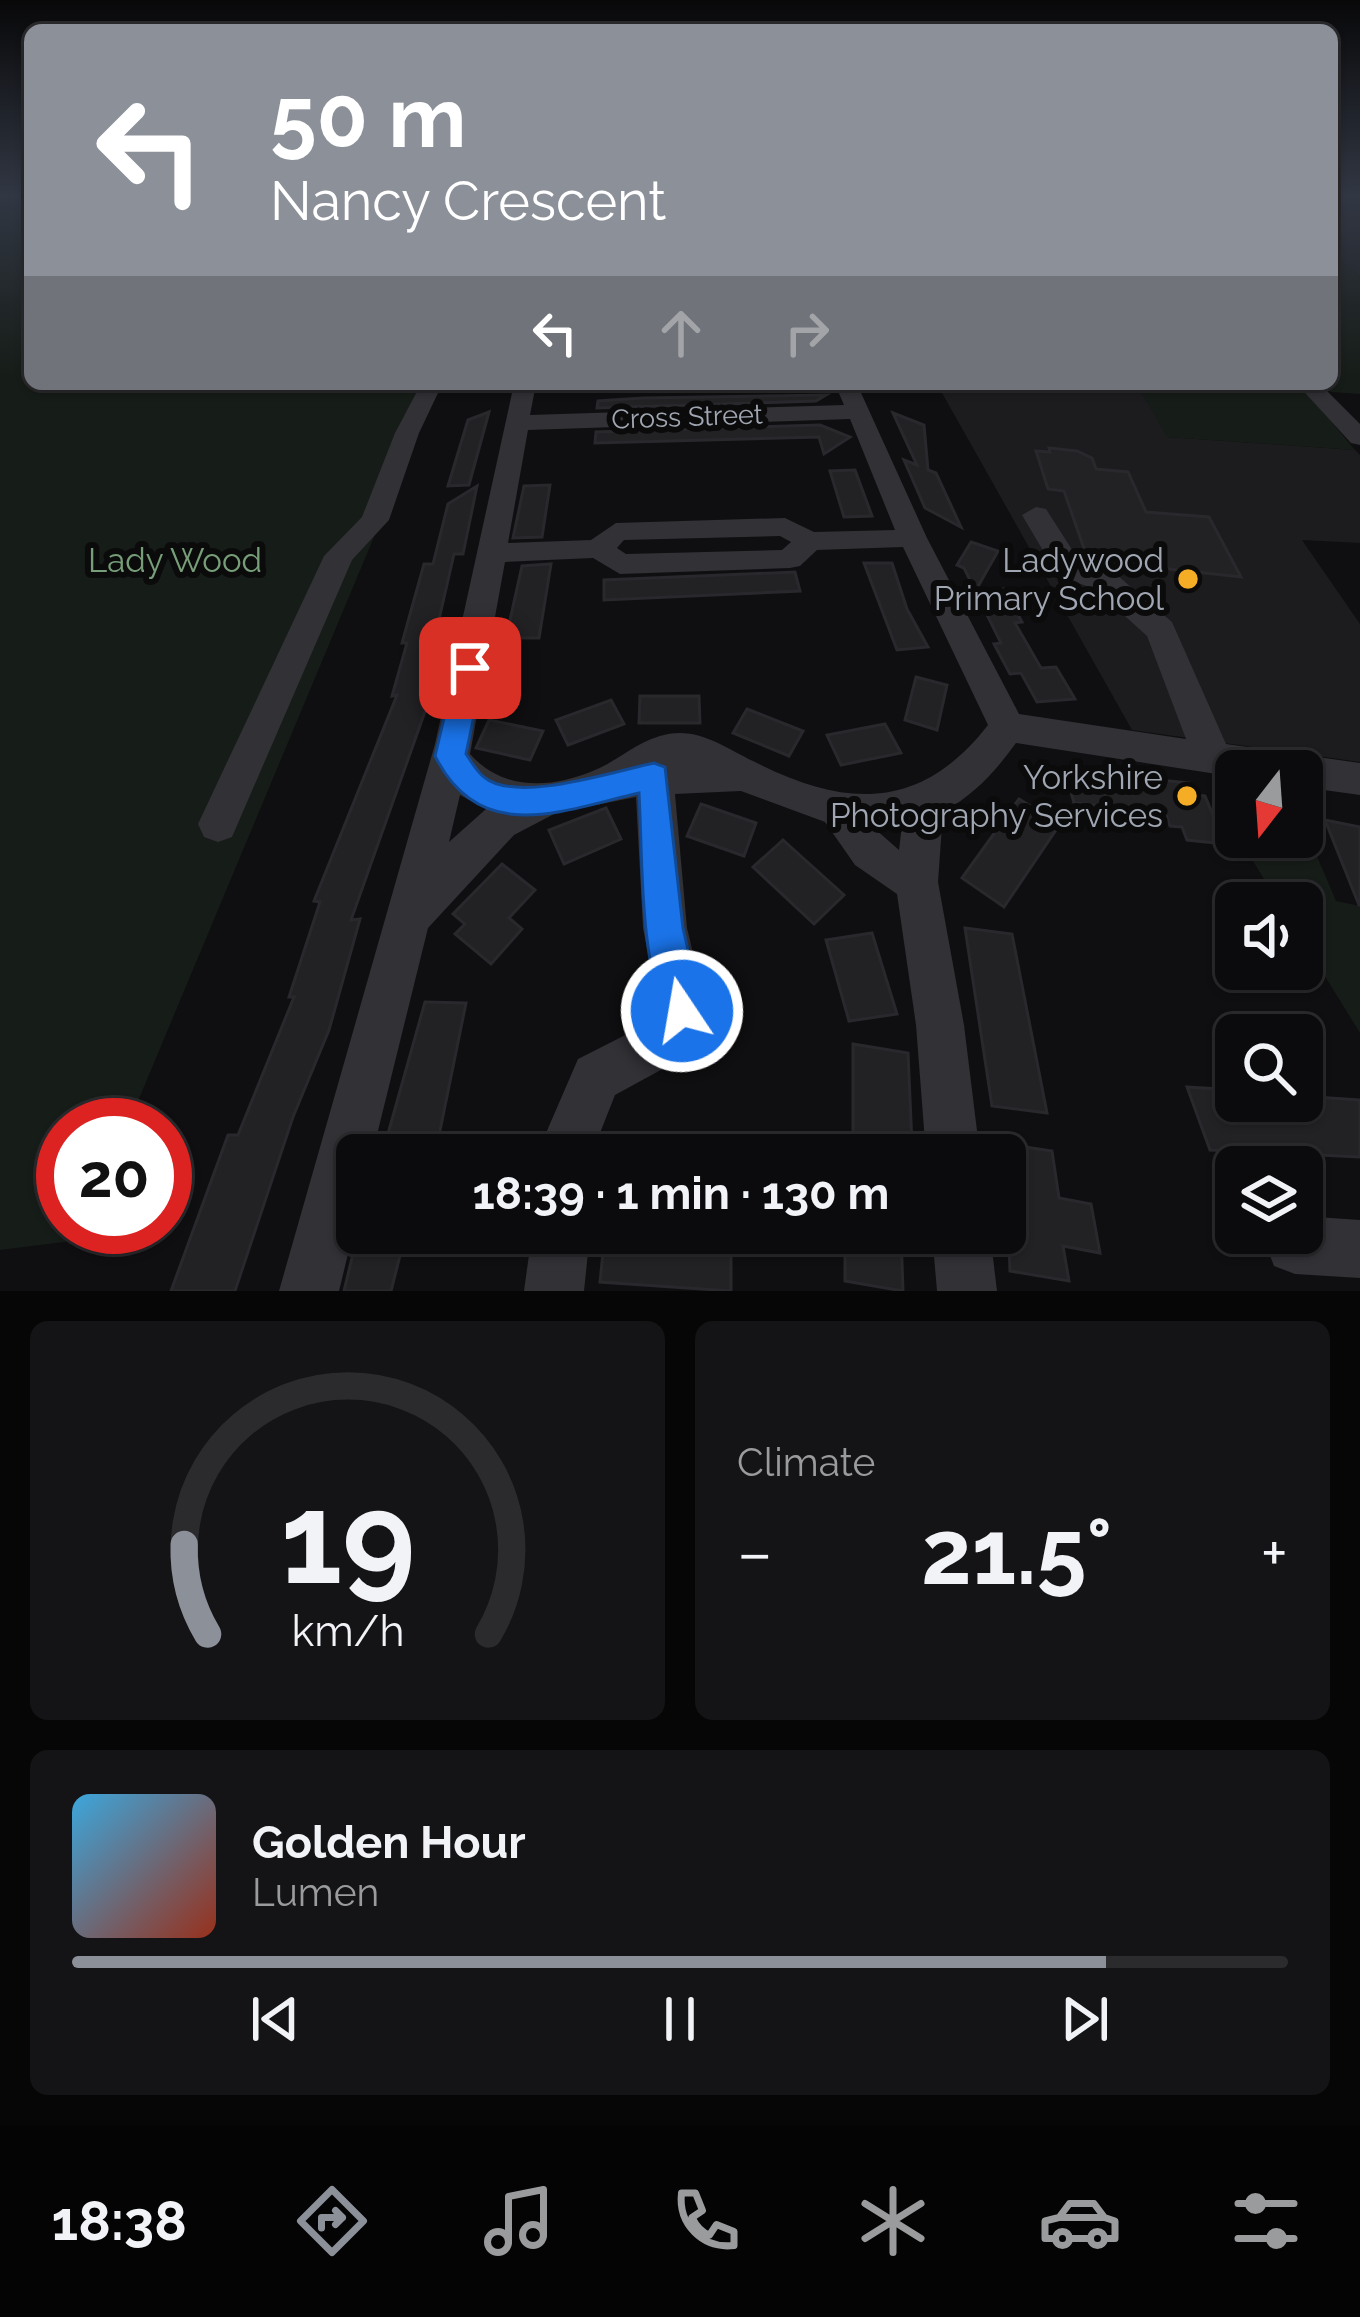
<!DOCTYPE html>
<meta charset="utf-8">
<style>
:root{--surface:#0b0b0d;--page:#141416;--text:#f1f3f6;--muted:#9a9b9d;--line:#2b2b2e;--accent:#8c9099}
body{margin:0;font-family:Raleway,sans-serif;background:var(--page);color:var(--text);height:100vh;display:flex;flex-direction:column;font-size:45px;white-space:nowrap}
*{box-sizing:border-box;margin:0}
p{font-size:39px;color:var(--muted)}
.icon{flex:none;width:66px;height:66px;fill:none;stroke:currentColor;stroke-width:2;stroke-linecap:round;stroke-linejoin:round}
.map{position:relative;height:1291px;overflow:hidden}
.sheet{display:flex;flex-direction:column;gap:30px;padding:30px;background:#060607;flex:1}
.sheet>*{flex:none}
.top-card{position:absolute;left:24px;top:24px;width:1314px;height:366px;border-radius:18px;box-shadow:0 3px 9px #0004,0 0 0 3px var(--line);background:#8c9099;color:#fff;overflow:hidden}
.needle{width:78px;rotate:197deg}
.buttons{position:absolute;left:1215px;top:750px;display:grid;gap:24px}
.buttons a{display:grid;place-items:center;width:108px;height:108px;border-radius:18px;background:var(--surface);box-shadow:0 3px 9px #0004,0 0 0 3px var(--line);font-size:60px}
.speed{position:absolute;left:36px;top:1098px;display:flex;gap:24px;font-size:60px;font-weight:700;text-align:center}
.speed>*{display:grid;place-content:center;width:156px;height:156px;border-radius:50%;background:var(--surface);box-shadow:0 3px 9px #0004,0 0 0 3px var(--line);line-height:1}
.speed .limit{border:18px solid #d22;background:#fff;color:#111}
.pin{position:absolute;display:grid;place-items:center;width:102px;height:102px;color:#fff;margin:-51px;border-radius:24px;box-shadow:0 6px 18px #0006}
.me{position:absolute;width:132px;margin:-66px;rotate:348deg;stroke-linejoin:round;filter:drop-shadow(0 0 9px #0008)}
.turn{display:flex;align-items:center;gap:42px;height:252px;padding:0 48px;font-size:54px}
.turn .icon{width:156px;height:156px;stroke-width:2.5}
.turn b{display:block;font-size:84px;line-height:102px}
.lanes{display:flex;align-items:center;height:114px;padding:0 48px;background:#0003;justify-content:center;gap:60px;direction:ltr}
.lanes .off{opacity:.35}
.big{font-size:90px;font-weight:700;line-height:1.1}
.sheet .widget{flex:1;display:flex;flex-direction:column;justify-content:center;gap:18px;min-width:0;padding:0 42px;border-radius:18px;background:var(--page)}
.sheet .dial{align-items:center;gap:0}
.dial svg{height:312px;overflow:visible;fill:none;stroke:var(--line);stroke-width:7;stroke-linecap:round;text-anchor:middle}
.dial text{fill:var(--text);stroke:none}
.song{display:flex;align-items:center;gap:36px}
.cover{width:144px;height:144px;border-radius:18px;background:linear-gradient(135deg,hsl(200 70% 55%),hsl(10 70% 35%))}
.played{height:12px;border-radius:6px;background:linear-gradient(90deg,var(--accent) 85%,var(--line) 85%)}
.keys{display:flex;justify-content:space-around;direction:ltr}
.heat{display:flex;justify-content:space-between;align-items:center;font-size:66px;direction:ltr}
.sheet .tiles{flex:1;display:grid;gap:30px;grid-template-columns:1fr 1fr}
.widget:last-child{grid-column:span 2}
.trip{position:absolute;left:336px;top:1134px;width:690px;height:120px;border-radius:18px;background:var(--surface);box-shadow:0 3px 9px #0004,0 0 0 3px var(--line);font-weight:700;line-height:120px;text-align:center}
.menu{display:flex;height:192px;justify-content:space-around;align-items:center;background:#040405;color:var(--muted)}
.menu .icon{width:84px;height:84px}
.menu .selected{color:var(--accent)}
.menu b{font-size:54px;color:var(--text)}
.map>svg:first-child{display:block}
.built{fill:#1c1c1e}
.green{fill:#161c17}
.building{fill:#222225;stroke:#29292d;stroke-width:3}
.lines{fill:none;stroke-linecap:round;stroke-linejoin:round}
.minor{fill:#313136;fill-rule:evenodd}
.route{fill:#1a73e8;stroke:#114b97;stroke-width:3}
.poi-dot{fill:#f4ad25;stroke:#0b0b0c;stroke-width:4.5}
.labels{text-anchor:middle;stroke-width:12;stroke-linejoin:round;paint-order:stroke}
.far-street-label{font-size:27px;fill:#a0a6b2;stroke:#0b0b0c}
.park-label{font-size:33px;fill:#779e79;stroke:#0b0b0c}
.poi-label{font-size:33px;fill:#a0a6b2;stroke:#0b0b0c;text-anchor:end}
</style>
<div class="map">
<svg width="1360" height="1291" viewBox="0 0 1360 1291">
<rect width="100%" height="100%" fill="#0f0f11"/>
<!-- built -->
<g class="built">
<path d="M1332,196H1360V276L1332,254Z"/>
<path d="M937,384H1137L1168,437L1355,450L1360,455V543L1302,540L1360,624V762L1132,730Z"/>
</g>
<!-- green -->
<g class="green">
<path d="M0,196H30V384H438L128,1125H63V1227H86L80,1240L0,1250Z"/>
<path d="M1332,254L1360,276V394L1331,392L1323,384H1332Z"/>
<path d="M1137,384H1300L1355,450L1167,437Z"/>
<path d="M1302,821L1336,901L1360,906V1033L1302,939V903H1279L1238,837H1302Z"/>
</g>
<!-- building -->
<g class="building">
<path d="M826,395L816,401L597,408L598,401L643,398Z"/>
<path d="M489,412L469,485L448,486L468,420Z"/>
<path d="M893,413L924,425L928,470L936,473L961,527L925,508L904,460L917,465Z"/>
<path d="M820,425L850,437L824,454L819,437L595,443L596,432Z"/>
<path d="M1049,448L1077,451L1092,458L1096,469L1128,472L1146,512L1209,517L1241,577L1088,560L1064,491L1048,489L1036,451L1050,452Z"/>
<path d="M855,470L872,516L844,517L830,471Z"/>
<path d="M550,485L542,537L513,538L524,486Z"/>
<path d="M477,486L463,554H454L432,650H438L428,703L351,920L360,919L329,1030L293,1117L235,1291H171L228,1135H238L294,997H289L320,902L314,901L397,695L392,696L407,643H402L424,564H433L448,504Z"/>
<path d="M971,542L998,551L976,590L1004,589L1022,622L1015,623L1041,668L1056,667L1075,699L1037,702L1021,673L1010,674L994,644L1001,643L964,568L957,565Z"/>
<path d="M864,563H892L907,609L928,647L897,650Z"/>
<path d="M551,564L539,638H506L522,566Z"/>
<path d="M795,572L800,591L604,600V580Z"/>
<path d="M916,677L947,685L937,730L905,720Z"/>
<path d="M640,696H699L700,723H639Z"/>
<path d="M611,700L624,724L568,745L556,720Z"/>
<path d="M747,709L803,731L789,756L733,733Z"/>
<path d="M489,720L543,731L530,760L476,748Z"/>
<path d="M885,724L901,753L841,765L827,735Z"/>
<path d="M1065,771L1189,783L1194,795L1205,796L1225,844L1187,840L1182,827L1170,826L1165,812L1074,803Z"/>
<path d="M1019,799L1060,824L1004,907L962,878Z"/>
<path d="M701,804L756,823L744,856L687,836Z"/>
<path d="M606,808L621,839L564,864L549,830Z"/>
<path d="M1325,820L1360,827V905H1359Z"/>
<path d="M783,840L844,895L814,924L753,867Z"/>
<path d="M502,864L535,890L509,918L522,929L491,964L455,934L465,924L453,914Z"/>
<path d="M965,928L1012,934L1047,1113L992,1106Z"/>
<path d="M872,933L897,1014L849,1021L826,940Z"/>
<path d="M425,1002L466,1003L435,1155H382Z"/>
<path d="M853,1044L908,1053L912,1144L853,1134Z"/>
<path d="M1187,1087L1236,1090V1101H1302V1096L1360,1100V1157L1210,1150Z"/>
<path d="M1005,1144L1052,1151L1059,1198L1091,1204L1100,1253L1063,1246L1069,1281L1010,1271Z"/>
<path d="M358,1233L405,1236L391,1291H344Z"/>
<path d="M605,1233H731V1291L600,1282Z"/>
<path d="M845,1233H901L903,1291L845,1281Z"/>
</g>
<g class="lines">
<!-- minor -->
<g class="minor">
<path d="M421,384H448L438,393L419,433L389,520L352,560L232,837L218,842L204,837L198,824L324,556L362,517L395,433Z"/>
<path d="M514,384H536L530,415L844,405L835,384H857L927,538L1019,714L1186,739L1147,636L1095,589L1058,576L1022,515L1036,507L1046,509L1080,562L1117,575L1172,622L1226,744L1360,763V795L1302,787V771H1236V777L1016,743C995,772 975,794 943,812L938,882L964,1025L980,1155H926L916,1025L897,894L855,865L825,822L741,791L675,794L687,928L707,1011L690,1054L615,1095L600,1133L597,1155H543L546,1133L578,1059L655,1020L659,1011L643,928L636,797L556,813L514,835L428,928L372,1155H357V1217L339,1291H279L435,744ZM850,419L895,530L814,532L785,518L616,523L591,540L508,543L528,430ZM780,536L791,542L782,550L626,554L617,548L624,540ZM903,547L988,725C921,811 846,809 753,761C726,748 700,728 668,734C638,740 621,759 595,770C551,789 503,791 470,754L505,562L593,558L620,574L790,568L800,566L817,550ZM460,795L486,809L449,842ZM902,825L899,850L874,828Z"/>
<path d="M1297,384H1320L1360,424V445L1351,443Z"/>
<path d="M1302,1216L1360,1220V1278L1295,1274L1274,1266L1266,1245L1271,1233H1302Z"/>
<path d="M532,1233H590L584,1291H524Z"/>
<path d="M932,1233H990L997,1291H937Z"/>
</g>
</g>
<!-- sky -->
<linearGradient id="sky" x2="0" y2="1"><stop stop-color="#080809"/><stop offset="0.52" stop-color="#313743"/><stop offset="1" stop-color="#313743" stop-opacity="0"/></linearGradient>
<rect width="1360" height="377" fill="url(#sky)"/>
<!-- route -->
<path class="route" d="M470,657L484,668L466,754C471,761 477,772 484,777C516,804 615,771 654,763L665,767L683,928L702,1011L697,1025L682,1031L668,1025C639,954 643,868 639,793C561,811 480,846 435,756L456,668Z"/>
<!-- markers -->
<g class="poi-dot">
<circle cx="1188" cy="579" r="12"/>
<circle cx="1187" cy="796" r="12"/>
</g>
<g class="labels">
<!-- far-street labels -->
<g class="far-street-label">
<text transform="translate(687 417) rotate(-2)" y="9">Cross Street</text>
</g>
<!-- park labels -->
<g class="park-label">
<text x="175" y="572">Lady Wood</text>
</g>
<!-- poi labels -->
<g class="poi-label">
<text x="1164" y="572">Ladywood<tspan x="1164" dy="38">Primary School</tspan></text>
<text x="1163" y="789">Yorkshire<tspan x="1163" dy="38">Photography Services</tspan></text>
</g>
</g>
</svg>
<div class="buttons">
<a><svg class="needle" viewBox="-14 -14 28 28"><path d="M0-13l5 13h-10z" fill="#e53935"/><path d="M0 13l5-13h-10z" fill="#9a9b9d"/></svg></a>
<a><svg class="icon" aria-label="sound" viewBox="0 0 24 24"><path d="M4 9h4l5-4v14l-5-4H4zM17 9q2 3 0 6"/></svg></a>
<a><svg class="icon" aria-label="search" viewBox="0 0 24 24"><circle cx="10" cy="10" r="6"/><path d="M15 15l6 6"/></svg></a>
<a><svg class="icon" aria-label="layers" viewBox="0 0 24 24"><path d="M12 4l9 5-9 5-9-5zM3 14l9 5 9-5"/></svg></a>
</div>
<div class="speed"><div class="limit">20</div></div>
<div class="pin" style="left:470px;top:668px;background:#d93025"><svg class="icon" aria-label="arrive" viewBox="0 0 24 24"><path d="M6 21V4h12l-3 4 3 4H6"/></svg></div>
<svg class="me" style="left:682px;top:1011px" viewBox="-20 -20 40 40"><circle r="17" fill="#1a73e8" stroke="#fff" stroke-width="3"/><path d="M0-11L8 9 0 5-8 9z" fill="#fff"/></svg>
<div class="trip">18:39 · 1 min · 130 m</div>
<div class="top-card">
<div class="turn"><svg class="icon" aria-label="left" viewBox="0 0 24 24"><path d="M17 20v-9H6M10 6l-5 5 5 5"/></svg><div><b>50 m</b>Nancy Crescent</div></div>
<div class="lanes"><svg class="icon" aria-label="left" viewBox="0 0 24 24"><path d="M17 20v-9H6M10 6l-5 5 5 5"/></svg><svg class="icon off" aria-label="ahead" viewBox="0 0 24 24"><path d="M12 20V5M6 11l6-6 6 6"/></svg><svg class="icon off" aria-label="right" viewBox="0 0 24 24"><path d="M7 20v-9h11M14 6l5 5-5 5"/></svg></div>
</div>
</div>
<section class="sheet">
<div class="tiles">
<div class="widget dial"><svg viewBox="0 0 100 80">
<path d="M14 69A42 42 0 1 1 86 69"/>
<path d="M14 69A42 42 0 0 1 8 46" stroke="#8c9099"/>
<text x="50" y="56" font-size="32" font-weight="700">19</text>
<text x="50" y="72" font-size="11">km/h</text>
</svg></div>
<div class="widget"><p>Climate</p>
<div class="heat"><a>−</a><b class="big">21.5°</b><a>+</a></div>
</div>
<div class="widget">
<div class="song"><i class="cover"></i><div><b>Golden Hour</b><p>Lumen</p></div></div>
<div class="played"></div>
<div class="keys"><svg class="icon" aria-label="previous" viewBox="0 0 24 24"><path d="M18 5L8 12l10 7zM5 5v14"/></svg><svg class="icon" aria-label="pause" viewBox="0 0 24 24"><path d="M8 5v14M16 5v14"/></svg><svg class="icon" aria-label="next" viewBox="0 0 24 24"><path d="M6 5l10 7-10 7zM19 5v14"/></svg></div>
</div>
</div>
</section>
<nav class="menu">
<b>18:38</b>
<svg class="icon selected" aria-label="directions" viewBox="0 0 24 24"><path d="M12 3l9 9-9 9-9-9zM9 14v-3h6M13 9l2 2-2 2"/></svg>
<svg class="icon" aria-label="music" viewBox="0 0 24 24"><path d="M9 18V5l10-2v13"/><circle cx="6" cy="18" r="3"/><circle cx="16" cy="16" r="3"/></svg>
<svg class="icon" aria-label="phone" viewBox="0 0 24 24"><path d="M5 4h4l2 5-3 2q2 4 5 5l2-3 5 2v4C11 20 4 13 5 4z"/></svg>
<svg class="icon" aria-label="climate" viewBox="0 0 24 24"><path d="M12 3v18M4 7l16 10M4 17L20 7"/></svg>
<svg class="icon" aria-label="car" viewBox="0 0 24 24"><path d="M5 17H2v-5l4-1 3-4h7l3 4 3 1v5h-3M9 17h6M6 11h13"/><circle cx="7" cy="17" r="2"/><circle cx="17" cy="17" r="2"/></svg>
<svg class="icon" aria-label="filters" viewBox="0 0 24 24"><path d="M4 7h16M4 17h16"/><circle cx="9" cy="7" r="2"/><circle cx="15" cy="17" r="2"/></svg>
</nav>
